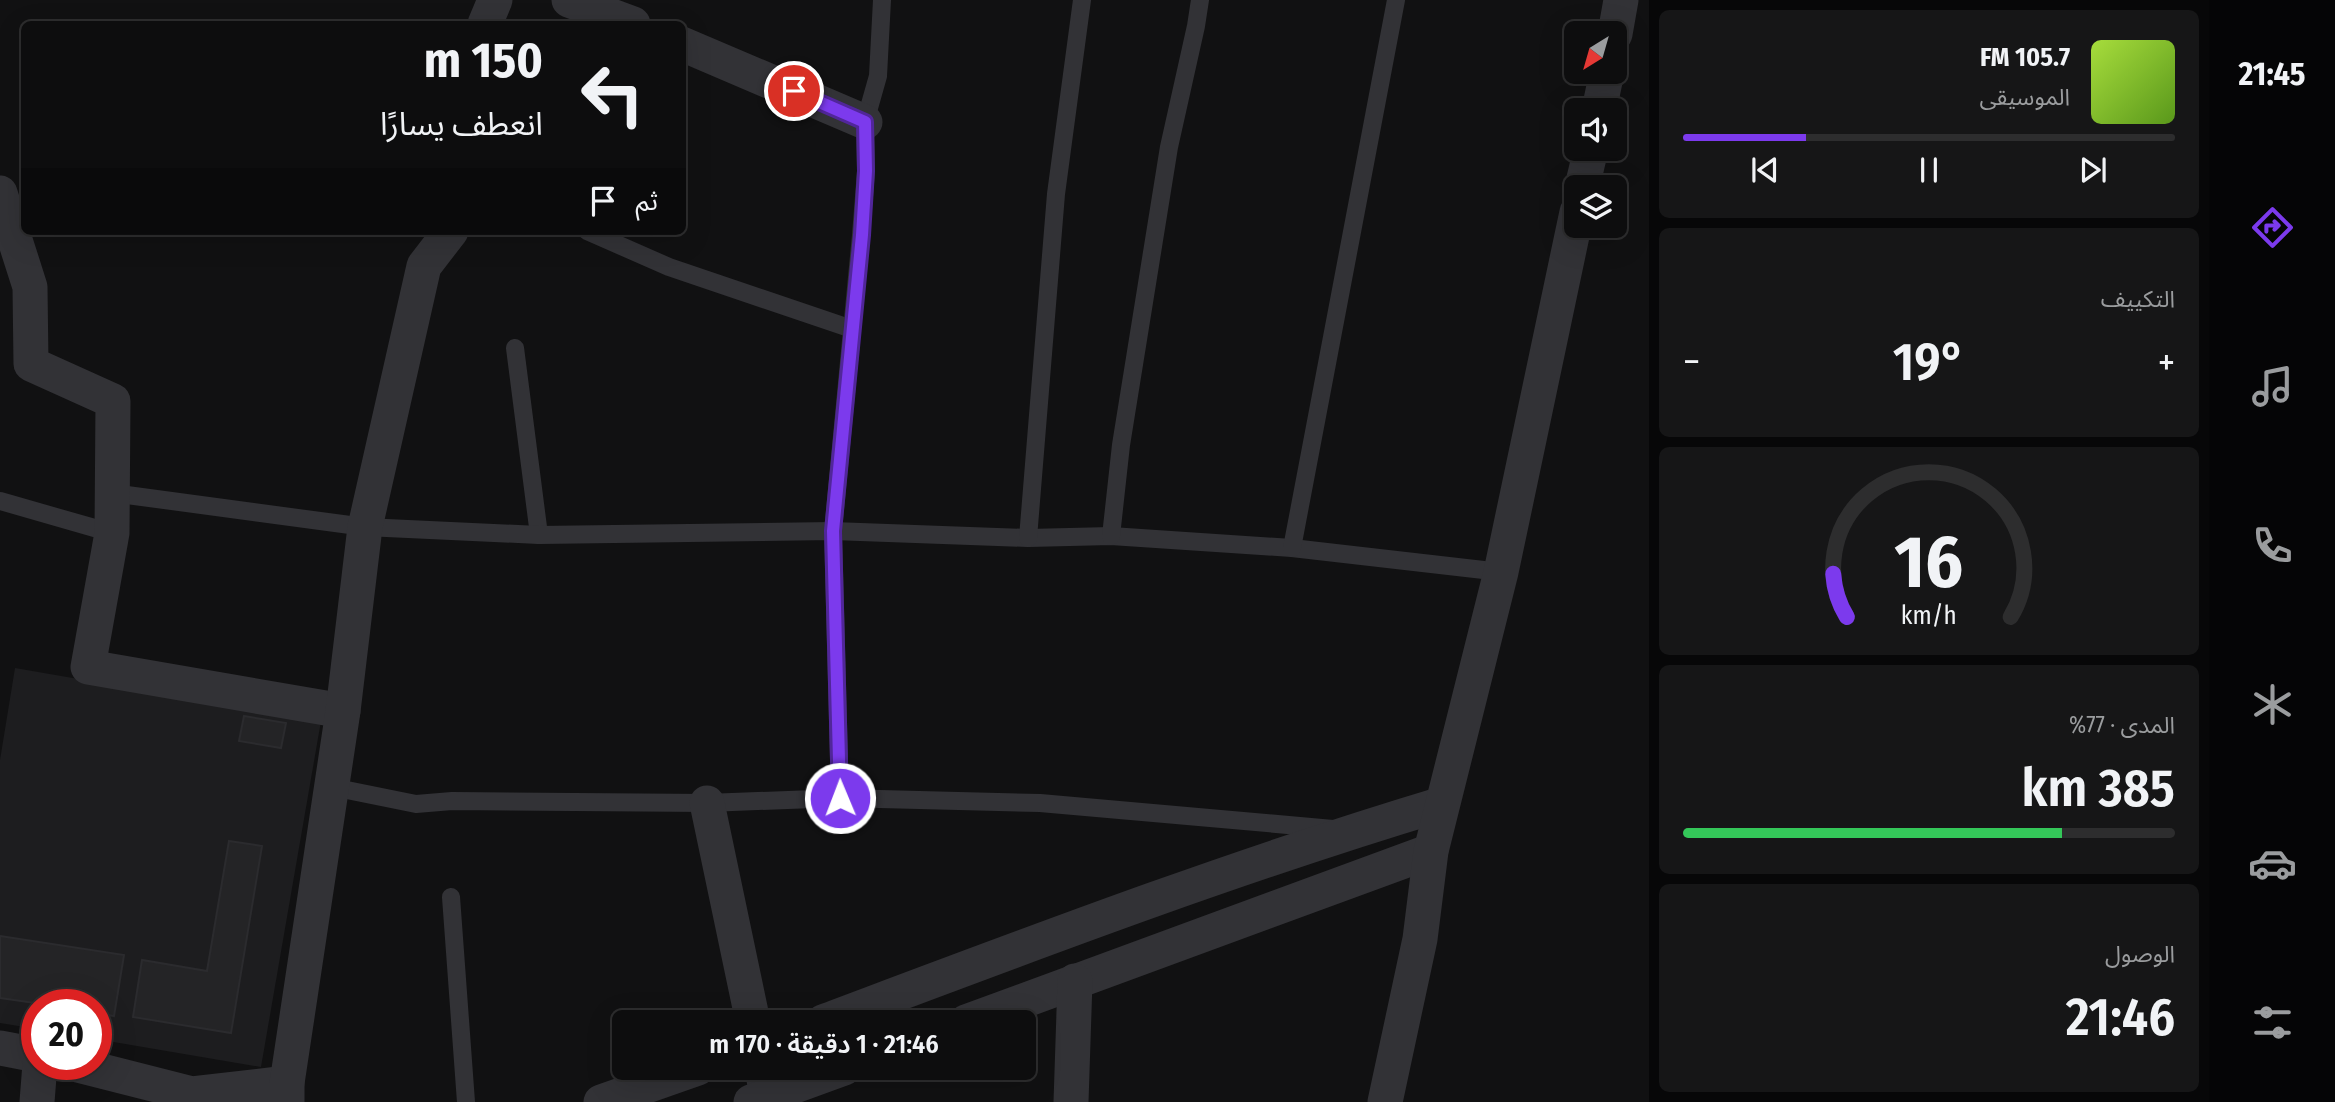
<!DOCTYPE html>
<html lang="ar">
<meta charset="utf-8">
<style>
:root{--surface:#0d0d0e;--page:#161617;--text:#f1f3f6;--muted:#9a9c9e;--line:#2d2d2e;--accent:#7c3aed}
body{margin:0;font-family:"Fira Sans Condensed","Noto Sans Arabic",sans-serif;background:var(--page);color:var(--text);direction:rtl;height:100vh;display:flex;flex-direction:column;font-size:26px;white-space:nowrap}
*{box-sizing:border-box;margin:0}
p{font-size:23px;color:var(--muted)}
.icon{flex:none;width:38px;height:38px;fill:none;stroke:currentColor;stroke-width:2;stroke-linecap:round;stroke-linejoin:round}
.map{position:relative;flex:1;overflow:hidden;direction:ltr}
.details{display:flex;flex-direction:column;gap:10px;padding:10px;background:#070708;width:560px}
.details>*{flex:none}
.guide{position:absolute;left:21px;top:21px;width:665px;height:214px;border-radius:10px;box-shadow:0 7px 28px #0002,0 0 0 2px var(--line);direction:rtl;background:#0d0d0e;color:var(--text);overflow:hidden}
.needle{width:46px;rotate:217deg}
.controls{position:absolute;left:1564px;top:21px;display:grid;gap:14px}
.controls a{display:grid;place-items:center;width:63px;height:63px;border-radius:10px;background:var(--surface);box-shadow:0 7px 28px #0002,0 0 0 2px var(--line);font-size:35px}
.speed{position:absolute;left:21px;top:989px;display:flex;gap:14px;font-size:35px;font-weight:700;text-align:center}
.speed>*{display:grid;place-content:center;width:91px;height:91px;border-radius:50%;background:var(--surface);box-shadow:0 7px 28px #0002,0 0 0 2px var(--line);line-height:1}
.speed .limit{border:10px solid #d22;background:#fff;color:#111}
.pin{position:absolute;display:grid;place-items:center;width:60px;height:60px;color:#fff;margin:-30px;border:4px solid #fff;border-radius:50%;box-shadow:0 2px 7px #0007}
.me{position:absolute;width:77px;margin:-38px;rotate:359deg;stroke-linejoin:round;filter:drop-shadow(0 0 5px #0008)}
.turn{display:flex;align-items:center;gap:24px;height:147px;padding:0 28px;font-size:32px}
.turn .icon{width:91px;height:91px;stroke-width:2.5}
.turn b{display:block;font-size:49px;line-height:60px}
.then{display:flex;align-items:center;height:66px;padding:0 28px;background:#0003;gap:14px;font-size:26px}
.big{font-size:52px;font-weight:600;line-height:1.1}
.details .tile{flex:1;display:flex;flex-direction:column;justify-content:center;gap:10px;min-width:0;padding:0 24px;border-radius:10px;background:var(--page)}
.details .dial{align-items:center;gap:0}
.dial svg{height:182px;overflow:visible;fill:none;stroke:var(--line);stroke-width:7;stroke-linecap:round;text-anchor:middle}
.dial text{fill:var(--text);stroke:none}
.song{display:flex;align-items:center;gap:21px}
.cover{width:84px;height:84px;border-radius:10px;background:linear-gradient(135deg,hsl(80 70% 55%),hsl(90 70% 35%))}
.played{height:7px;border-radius:4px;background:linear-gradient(90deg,var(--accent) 25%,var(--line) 25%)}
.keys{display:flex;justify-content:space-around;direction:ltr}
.heat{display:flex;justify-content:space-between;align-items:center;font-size:38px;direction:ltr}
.charge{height:10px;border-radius:5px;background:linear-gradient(90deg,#34c759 77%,var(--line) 0)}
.trip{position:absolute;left:612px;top:1010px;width:424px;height:70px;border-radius:10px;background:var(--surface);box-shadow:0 7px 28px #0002,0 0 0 2px var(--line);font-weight:600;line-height:70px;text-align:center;direction:rtl}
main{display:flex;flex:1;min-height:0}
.tabs{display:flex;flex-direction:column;width:126px;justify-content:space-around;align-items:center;background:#050506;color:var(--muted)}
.tabs .icon{width:49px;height:49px}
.tabs .on{color:var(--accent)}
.tabs b{font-size:32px;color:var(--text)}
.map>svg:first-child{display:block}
.built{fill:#1d1d1f}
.building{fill:#242426;stroke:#2b2b2e;stroke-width:2}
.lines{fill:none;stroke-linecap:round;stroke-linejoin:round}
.lane{stroke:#323236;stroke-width:18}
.street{stroke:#323236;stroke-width:35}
.route-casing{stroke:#51269a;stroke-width:18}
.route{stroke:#7c3aed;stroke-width:12}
</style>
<main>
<nav class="tabs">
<b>21:45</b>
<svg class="icon on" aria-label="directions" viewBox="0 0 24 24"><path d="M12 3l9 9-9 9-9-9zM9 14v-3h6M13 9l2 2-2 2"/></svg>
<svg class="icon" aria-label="music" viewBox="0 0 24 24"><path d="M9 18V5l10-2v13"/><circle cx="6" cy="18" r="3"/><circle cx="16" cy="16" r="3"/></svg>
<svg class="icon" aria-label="phone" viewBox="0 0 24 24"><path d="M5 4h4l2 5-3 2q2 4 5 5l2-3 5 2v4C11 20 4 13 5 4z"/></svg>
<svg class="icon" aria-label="climate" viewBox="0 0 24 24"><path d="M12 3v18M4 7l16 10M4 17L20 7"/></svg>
<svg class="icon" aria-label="car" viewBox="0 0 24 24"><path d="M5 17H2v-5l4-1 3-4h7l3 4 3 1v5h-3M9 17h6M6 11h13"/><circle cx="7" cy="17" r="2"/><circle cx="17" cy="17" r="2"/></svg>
<svg class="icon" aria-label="filters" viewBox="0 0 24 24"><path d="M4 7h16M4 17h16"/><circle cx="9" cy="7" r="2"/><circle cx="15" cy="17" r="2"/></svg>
</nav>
<section class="details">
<div class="tile">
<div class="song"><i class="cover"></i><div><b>105.7 FM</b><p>الموسيقى</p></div></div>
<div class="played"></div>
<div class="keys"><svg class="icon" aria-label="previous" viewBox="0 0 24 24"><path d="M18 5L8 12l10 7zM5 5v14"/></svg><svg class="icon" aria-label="pause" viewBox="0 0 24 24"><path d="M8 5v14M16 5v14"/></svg><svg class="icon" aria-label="next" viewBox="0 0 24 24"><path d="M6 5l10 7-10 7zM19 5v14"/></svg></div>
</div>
<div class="tile"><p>التكييف</p>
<div class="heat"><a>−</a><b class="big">19°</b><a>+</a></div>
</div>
<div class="tile dial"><svg viewBox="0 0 100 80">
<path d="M14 69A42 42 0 1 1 86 69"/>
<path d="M14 69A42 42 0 0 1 8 50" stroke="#7c3aed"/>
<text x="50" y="56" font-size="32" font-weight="700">16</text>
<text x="50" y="72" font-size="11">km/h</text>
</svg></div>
<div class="tile"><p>المدى · 77%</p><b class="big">385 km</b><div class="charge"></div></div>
<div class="tile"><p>الوصول</p><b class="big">21:46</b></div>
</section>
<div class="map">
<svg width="1649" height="1102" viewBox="0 0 1649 1102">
<rect width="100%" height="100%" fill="#111112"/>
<!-- built -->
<path class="built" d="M15,668L321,721L261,1067L96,1039V1004H37V1029L0,1023V760Z"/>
<!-- building -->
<g class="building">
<path d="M244,716L286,723L281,748L239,741Z"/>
<path d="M229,841L262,846L231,1033L133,1017L142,960L207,971Z"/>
<path d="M0,936L124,955L114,1016L96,1013V1004H42L0,998Z"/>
</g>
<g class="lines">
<!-- lane -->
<g class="lane">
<path d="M587,231L669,267L852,329"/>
<path d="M515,348L539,535"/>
<path d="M112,493L365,527L539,535L833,531L1028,538L1111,536L1292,548L1501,572"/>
<path d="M0,501L112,533"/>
<path d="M1111,536L1121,445L1169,147L1196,26L1200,0"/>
<path d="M1028,538L1056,194L1082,0"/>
<path d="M1292,548L1396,0"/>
<path d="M332,787L416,804L452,801L707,803L840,798L1040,803L1333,829"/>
<path d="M840,798L833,531L861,235L866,171L865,122L878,76L882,0"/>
<path d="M451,897L466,1102"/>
</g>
<!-- street -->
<g class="street">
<path d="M569,0L633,24"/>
<path d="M485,24L495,0"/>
<path d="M1615,34L1621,0"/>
<path d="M682,44L865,122"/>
<path d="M1599,110L1607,72"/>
<path d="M1582,187L1591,149"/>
<path d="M0,193L30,287L31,364L113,401L112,533L88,667L343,711"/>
<path d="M707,803L753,1022"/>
<path d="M823,1022C1028,945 1232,867 1442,804"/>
<path d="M966,1022L1431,851"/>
<path d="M0,1048L37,1055"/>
<path d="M74,1064L192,1094L287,1083"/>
<path d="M762,1068L768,1102"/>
<path d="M37,1102L40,1064"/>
<path d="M287,1102V1083L343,711L365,527L424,266L451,231"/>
<path d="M601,1102L698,1068"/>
<path d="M751,1102L844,1068"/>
<path d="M1071,1102L1075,981"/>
<path d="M1385,1102L1420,939L1431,851L1501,572L1577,212"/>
</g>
</g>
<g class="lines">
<defs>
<path id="route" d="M794,91L865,122L866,171L862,235L833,531L840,798"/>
</defs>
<!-- route casing -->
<use href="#route" class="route-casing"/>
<!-- route -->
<use href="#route" class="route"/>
</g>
</svg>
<div class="controls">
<a><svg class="needle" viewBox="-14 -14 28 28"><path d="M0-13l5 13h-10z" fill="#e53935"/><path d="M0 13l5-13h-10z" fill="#9a9c9e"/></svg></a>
<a><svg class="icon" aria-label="sound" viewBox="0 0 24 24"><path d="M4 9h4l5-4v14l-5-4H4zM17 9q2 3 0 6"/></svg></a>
<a><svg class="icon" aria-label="layers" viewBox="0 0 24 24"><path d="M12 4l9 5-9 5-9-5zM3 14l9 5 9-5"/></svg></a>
</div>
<div class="speed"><div class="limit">20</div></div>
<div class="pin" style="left:794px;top:91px;background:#d93025"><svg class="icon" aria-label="arrive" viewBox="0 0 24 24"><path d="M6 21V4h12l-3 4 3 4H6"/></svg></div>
<svg class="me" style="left:840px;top:798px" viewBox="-20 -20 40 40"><circle r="17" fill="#7c3aed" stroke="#fff" stroke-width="3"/><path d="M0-11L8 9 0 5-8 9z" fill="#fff"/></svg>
<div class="trip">21:46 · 1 دقيقة · 170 m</div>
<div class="guide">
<div class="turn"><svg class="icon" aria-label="left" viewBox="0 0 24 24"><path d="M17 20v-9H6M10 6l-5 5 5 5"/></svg><div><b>150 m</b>انعطف يسارًا</div></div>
<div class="then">ثم<svg class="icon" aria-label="arrive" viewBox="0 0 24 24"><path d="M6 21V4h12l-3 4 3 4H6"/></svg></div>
</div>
</div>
</main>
